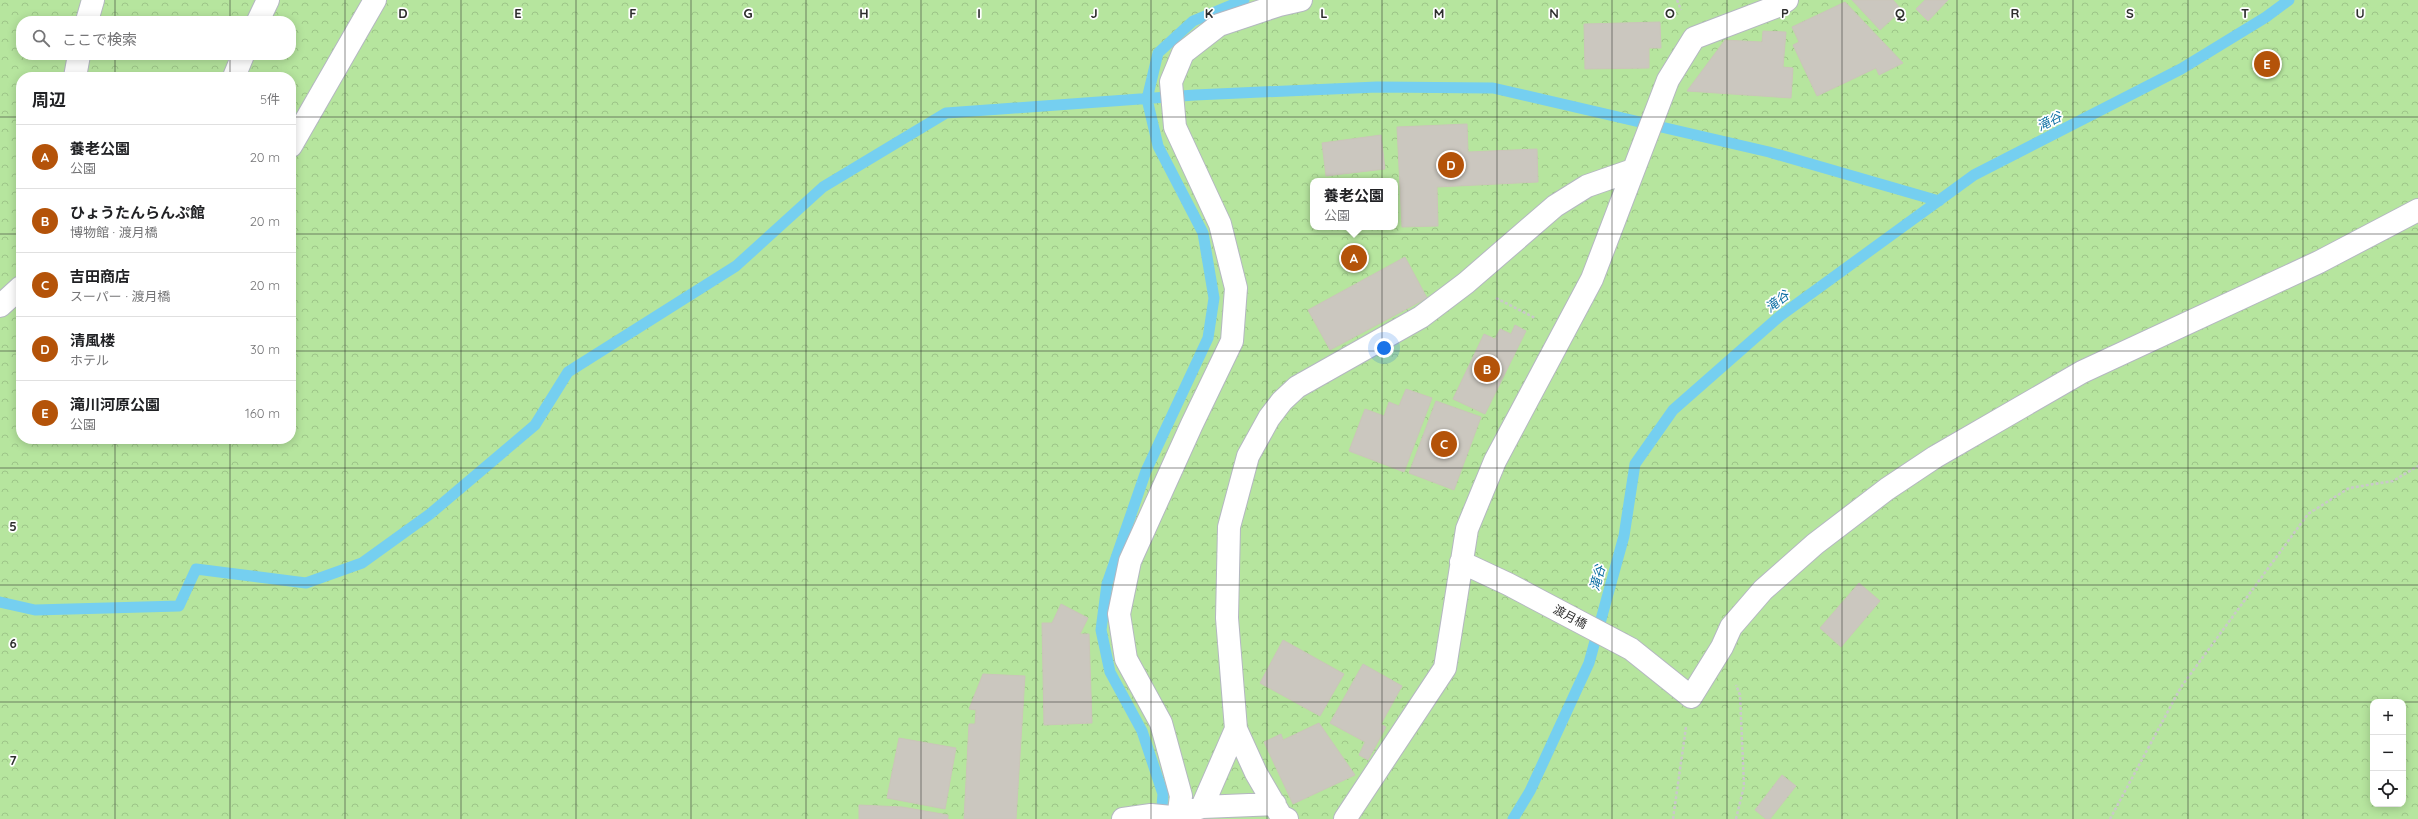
<!DOCTYPE html>
<html lang="ja">
<meta charset="utf-8">
<style>
body{margin:0;font-family:Quicksand,"Noto Sans JP",sans-serif;background:#f6f6f6;color:#202124}
.controls{position:absolute;right:12px;bottom:12px;display:grid;overflow:hidden;border-radius:8px;box-shadow:0 2px 10px #0003}
.controls button{width:36px;height:36px;display:grid;place-items:center;padding:0;border:0;border-bottom:1px solid #e0e0e0;background:#fff;color:#202124;font:20px sans-serif}
.you{position:absolute;left:1384px;top:348px;width:14px;height:14px;margin:-10px;border:3px solid #fff;border-radius:50%;background:#1a73e8;box-shadow:0 0 0 6px #1a73e833}
.badge{display:grid;place-items:center;width:26px;height:26px;border-radius:50%;background:#b45309;color:#fff;font-size:13px;font-weight:700}
.pin{position:absolute;translate:-50% -50%;border:2px solid #fff;box-shadow:0 1px 4px #0006}
.popup{position:absolute;left:1310px;top:178px;width:88px;height:52px;box-sizing:border-box;display:grid;place-content:center;border-radius:8px;background:#fff;filter:drop-shadow(0 1px 3px #0005);font-size:13px;white-space:nowrap;color:#757577}
.popup b{font-size:15px;color:#202124}
.popup::after{content:'';position:absolute;left:50%;top:100%;margin-left:-8px;border:8px solid transparent;border-top-color:#fff}
.list{margin:0;padding:0;list-style:none}
h2{display:flex;justify-content:space-between;align-items:center;height:52px;margin:0;padding:0 16px;font-size:17px}
h2 small{font-size:13px;font-weight:400;color:#757577}
.list li{display:grid;grid-template-columns:26px 1fr auto;gap:12px;align-items:center;box-sizing:border-box;height:64px;padding:0 16px;border-top:1px solid #e0e0e0}
.list b{display:block;font-size:15px;white-space:nowrap}
.list p{margin:0;font-size:13px;white-space:nowrap;color:#757577}
.list em{font-size:13px;font-style:normal;color:#757577}
.icon{flex:none;width:22px;height:22px;fill:none;stroke:currentColor;stroke-width:2;stroke-linecap:round;stroke-linejoin:round}
.map{position:relative;flex:none;width:2418px;height:819px;overflow:hidden}
.search{position:absolute;background:#fff;box-shadow:0 2px 10px #0003;left:16px;top:16px;width:280px;height:44px;display:flex;align-items:center;gap:10px;box-sizing:border-box;padding:0 14px;border-radius:16px;color:#757577;font-size:15px}
.panel{position:absolute;background:#fff;box-shadow:0 2px 10px #0003;left:16px;top:72px;width:280px;height:372px;border-radius:16px}
.map>svg:first-child{display:block}
.park{fill:url(#park-crowns);fill-rule:evenodd}
.lines{fill:none;stroke-linecap:round;stroke-linejoin:round}
.stream{stroke:#75cff0;stroke-width:11}
.building{fill:#cbc7bf;stroke:#cbc5ba}
.minor-casing{stroke:#b4b7c1;stroke-width:24}
.path{stroke:#c9c9c9;stroke-width:2.5;stroke-dasharray:3 2;stroke-linecap:butt}
.minor{stroke:#fff;stroke-width:22}
.grid{fill:none;stroke:#2e2e2e;stroke-width:1;stroke-opacity:0.55}
.labels{text-anchor:middle;stroke-width:3.5;stroke-linejoin:round;paint-order:stroke}
.street-label{font-size:12px;fill:#2e2e2e;stroke:#fff}
.water-label{font-size:13px;font-style:italic;fill:#0d6fa3;stroke:#fff}
.grid-label{font-size:13px;text-anchor:middle;font-weight:bold;fill:#2e2e2e;stroke:#fff;stroke-width:3.5;stroke-linejoin:round;paint-order:stroke}
</style>
<div class="map">
<svg width="2418" height="819" viewBox="0 0 2418 819">
<defs>
<pattern id="park-crowns" width="20" height="18" patternUnits="userSpaceOnUse"><rect width="20" height="18" fill="#b6e59e"/><path d="M2 6a3 3 0 1 1 6 0M12 15a3 3 0 1 1 6 0" fill="none" stroke="#9dc588"/></pattern>
</defs>
<rect width="100%" height="100%" fill="#efe9e1"/>
<path class="park" d="M0,0H2418V819H0ZM21,21H291V55H21ZM21,77H291V439H21ZM1313,181H1395V227H1313ZM2373,702H2403V804H2373Z"/>
<g class="lines">
<path class="stream" d="M0,602L35,610L179,606L196,569L306,583L362,563L430,514L535,425L568,372L736,266L823,187L946,113L1195,95L1377,87L1493,88L1769,152L1939,201
M1161,818L1163,794L1142,731L1110,672L1101,630L1107,584L1146,471L1208,338L1214,298L1203,233L1158,146L1147,99L1158,53L1193,21L1244,0
M1513,819L1530,791L1589,663L1624,536L1635,464L1673,410L1780,316L1974,175L2181,69L2266,17L2289,0"/>
</g>
<path class="building" d="M1852,0H1893L1902,10L1880,30Z
M1925,0H1948L1928,21L1916,9Z
M1845,2L1903,63L1879,75L1876,68L1817,96L1793,45L1799,42L1792,27Z
M1660,22L1661,48H1649V68L1585,69L1584,24Z
M1763,31L1786,32L1783,67L1793,68L1791,98L1687,91L1725,40L1762,42Z
M1467,124L1468,152L1537,149L1538,182L1437,187L1438,226L1402,227L1397,127Z
M1381,135L1385,169L1326,176L1322,143Z
M1405,257L1427,298L1330,350L1308,310Z
M1515,325L1526,331L1485,414L1453,399L1484,334L1495,339L1500,329L1511,334Z
M1406,389L1432,398L1404,472L1349,451L1365,409L1384,416L1389,402L1399,406Z
M1436,401L1481,417L1454,490L1409,473Z
M1859,583L1880,601L1841,647L1820,628Z
M1061,604L1088,618L1080,634H1089L1092,723L1044,725L1042,623H1052Z
M1283,640L1344,674L1320,716L1260,683Z
M1363,664L1402,686L1381,724L1386,727L1368,760L1359,755L1365,742L1330,723Z
M983,674L1025,676L1016,819H964L969,724H975L976,710L969,709Z
M1319,723L1355,775L1293,804L1264,742L1281,734L1283,740Z
M899,738L956,748L945,809L887,798Z
M1782,775L1796,786L1770,819H1766L1755,810Z
M859,805L902,807L948,815V819H859Z"/>
<g class="lines">
<g class="minor-casing">
<path id="minor" d="M87,21L93,0
M258,21L268,0
M75,77L79,55
M234,77L243,55
M291,146L375,0
M0,306L21,287
M1461,562L1508,584L1631,649L1691,697L1722,647L1731,627L1763,590L1815,544L1887,489L1935,457L2082,372L2319,262L2418,210
M1236,729L1256,773L1281,816L1287,819
M1202,807L1275,804
M1123,819L1151,815L1172,817L1202,807L1236,729L1227,618L1229,527L1248,456L1269,418L1282,401L1297,387L1421,317L1466,283L1555,206L1587,186L1633,170
M1178,819L1181,796L1161,723L1126,659L1119,614L1130,561L1192,424L1232,341L1236,288L1220,224L1175,127L1171,82L1183,53L1219,25L1279,5L1301,0
M1345,819L1445,668L1467,529L1495,461L1592,279L1668,80L1694,38L1778,6L1787,0"/>
</g>
<path class="path" d="M1677,0L1681,10
M1496,298L1535,318
M1673,819L1686,727
M1736,819L1744,786L1740,695L1736,685
M2110,819L2181,687L2308,514L2349,488L2393,481L2418,466"/>
<use href="#minor" class="minor"/>
</g>
<path class="grid" d="M115,0V21M230,0V21M345,0V819M461,0V819M576,0V819M691,0V819M806,0V819M921,0V819M1036,0V819M1151,0V819M1267,0V819M1382,0V819M1497,0V819M1612,0V819M1727,0V819M1842,0V819M1957,0V819M2073,0V819M2188,0V819M2303,0V819M115,55V77M230,55V77M0,117H21M291,117H2418M0,234H21M291,234H2418M0,351H21M291,351H2418M115,439V819M230,439V819M0,468H2418M0,585H2418M0,702H2373M2373,702H2403M2403,702H2418"/>
<g class="labels">
<g class="street-label">
<text transform="translate(1570 617) rotate(28)" y="4">渡月橋</text>
</g>
<g class="water-label">
<text transform="translate(2049 121) rotate(-27)" y="5">滝谷</text>
<text transform="translate(1777 301) rotate(-38)" y="5">滝谷</text>
<text transform="translate(1597 578) rotate(-75)" y="5">滝谷</text>
</g>
</g>
<g class="grid-label">
<text x="403" y="18">D</text>
<text x="518" y="18">E</text>
<text x="633" y="18">F</text>
<text x="748" y="18">G</text>
<text x="864" y="18">H</text>
<text x="979" y="18">I</text>
<text x="1094" y="18">J</text>
<text x="1209" y="18">K</text>
<text x="1324" y="18">L</text>
<text x="1439" y="18">M</text>
<text x="1554" y="18">N</text>
<text x="1670" y="18">O</text>
<text x="1785" y="18">P</text>
<text x="1900" y="18">Q</text>
<text x="2015" y="18">R</text>
<text x="2130" y="18">S</text>
<text x="2245" y="18">T</text>
<text x="2360" y="18">U</text>
<text x="13" y="531">5</text>
<text x="13" y="648">6</text>
<text x="13" y="765">7</text>
</g>
</svg>
<div class="controls">
<button>+</button>
<button>−</button>
<button><svg class="icon" aria-label="locate" viewBox="0 0 24 24"><circle cx="12" cy="12" r="6"/><path d="M12 2v4M12 18v4M2 12h4M18 12h4"/></svg></button>
</div>
<div class="you"></div>
<div class="pin badge" style="left:1354px;top:258px">A</div>
<div class="popup"><b>養老公園</b>公園</div>
<div class="pin badge" style="left:1487px;top:369px">B</div>
<div class="pin badge" style="left:1444px;top:444px">C</div>
<div class="pin badge" style="left:1451px;top:165px">D</div>
<div class="pin badge" style="left:2267px;top:64px">E</div>
<div class="search"><svg class="icon" aria-label="search" viewBox="0 0 24 24"><circle cx="10" cy="10" r="6"/><path d="M15 15l6 6"/></svg>ここで検索</div>
<section class="panel">
<h2>周辺<small>5件</small></h2>
<ul class="list">
<li><span class="badge">A</span><div><b>養老公園</b><p>公園</p></div><em>20 m</em></li>
<li><span class="badge">B</span><div><b>ひょうたんらんぷ館</b><p>博物館 · 渡月橋</p></div><em>20 m</em></li>
<li><span class="badge">C</span><div><b>吉田商店</b><p>スーパー · 渡月橋</p></div><em>20 m</em></li>
<li><span class="badge">D</span><div><b>清風楼</b><p>ホテル</p></div><em>30 m</em></li>
<li><span class="badge">E</span><div><b>滝川河原公園</b><p>公園</p></div><em>160 m</em></li>
</ul>
</section>
</div>
